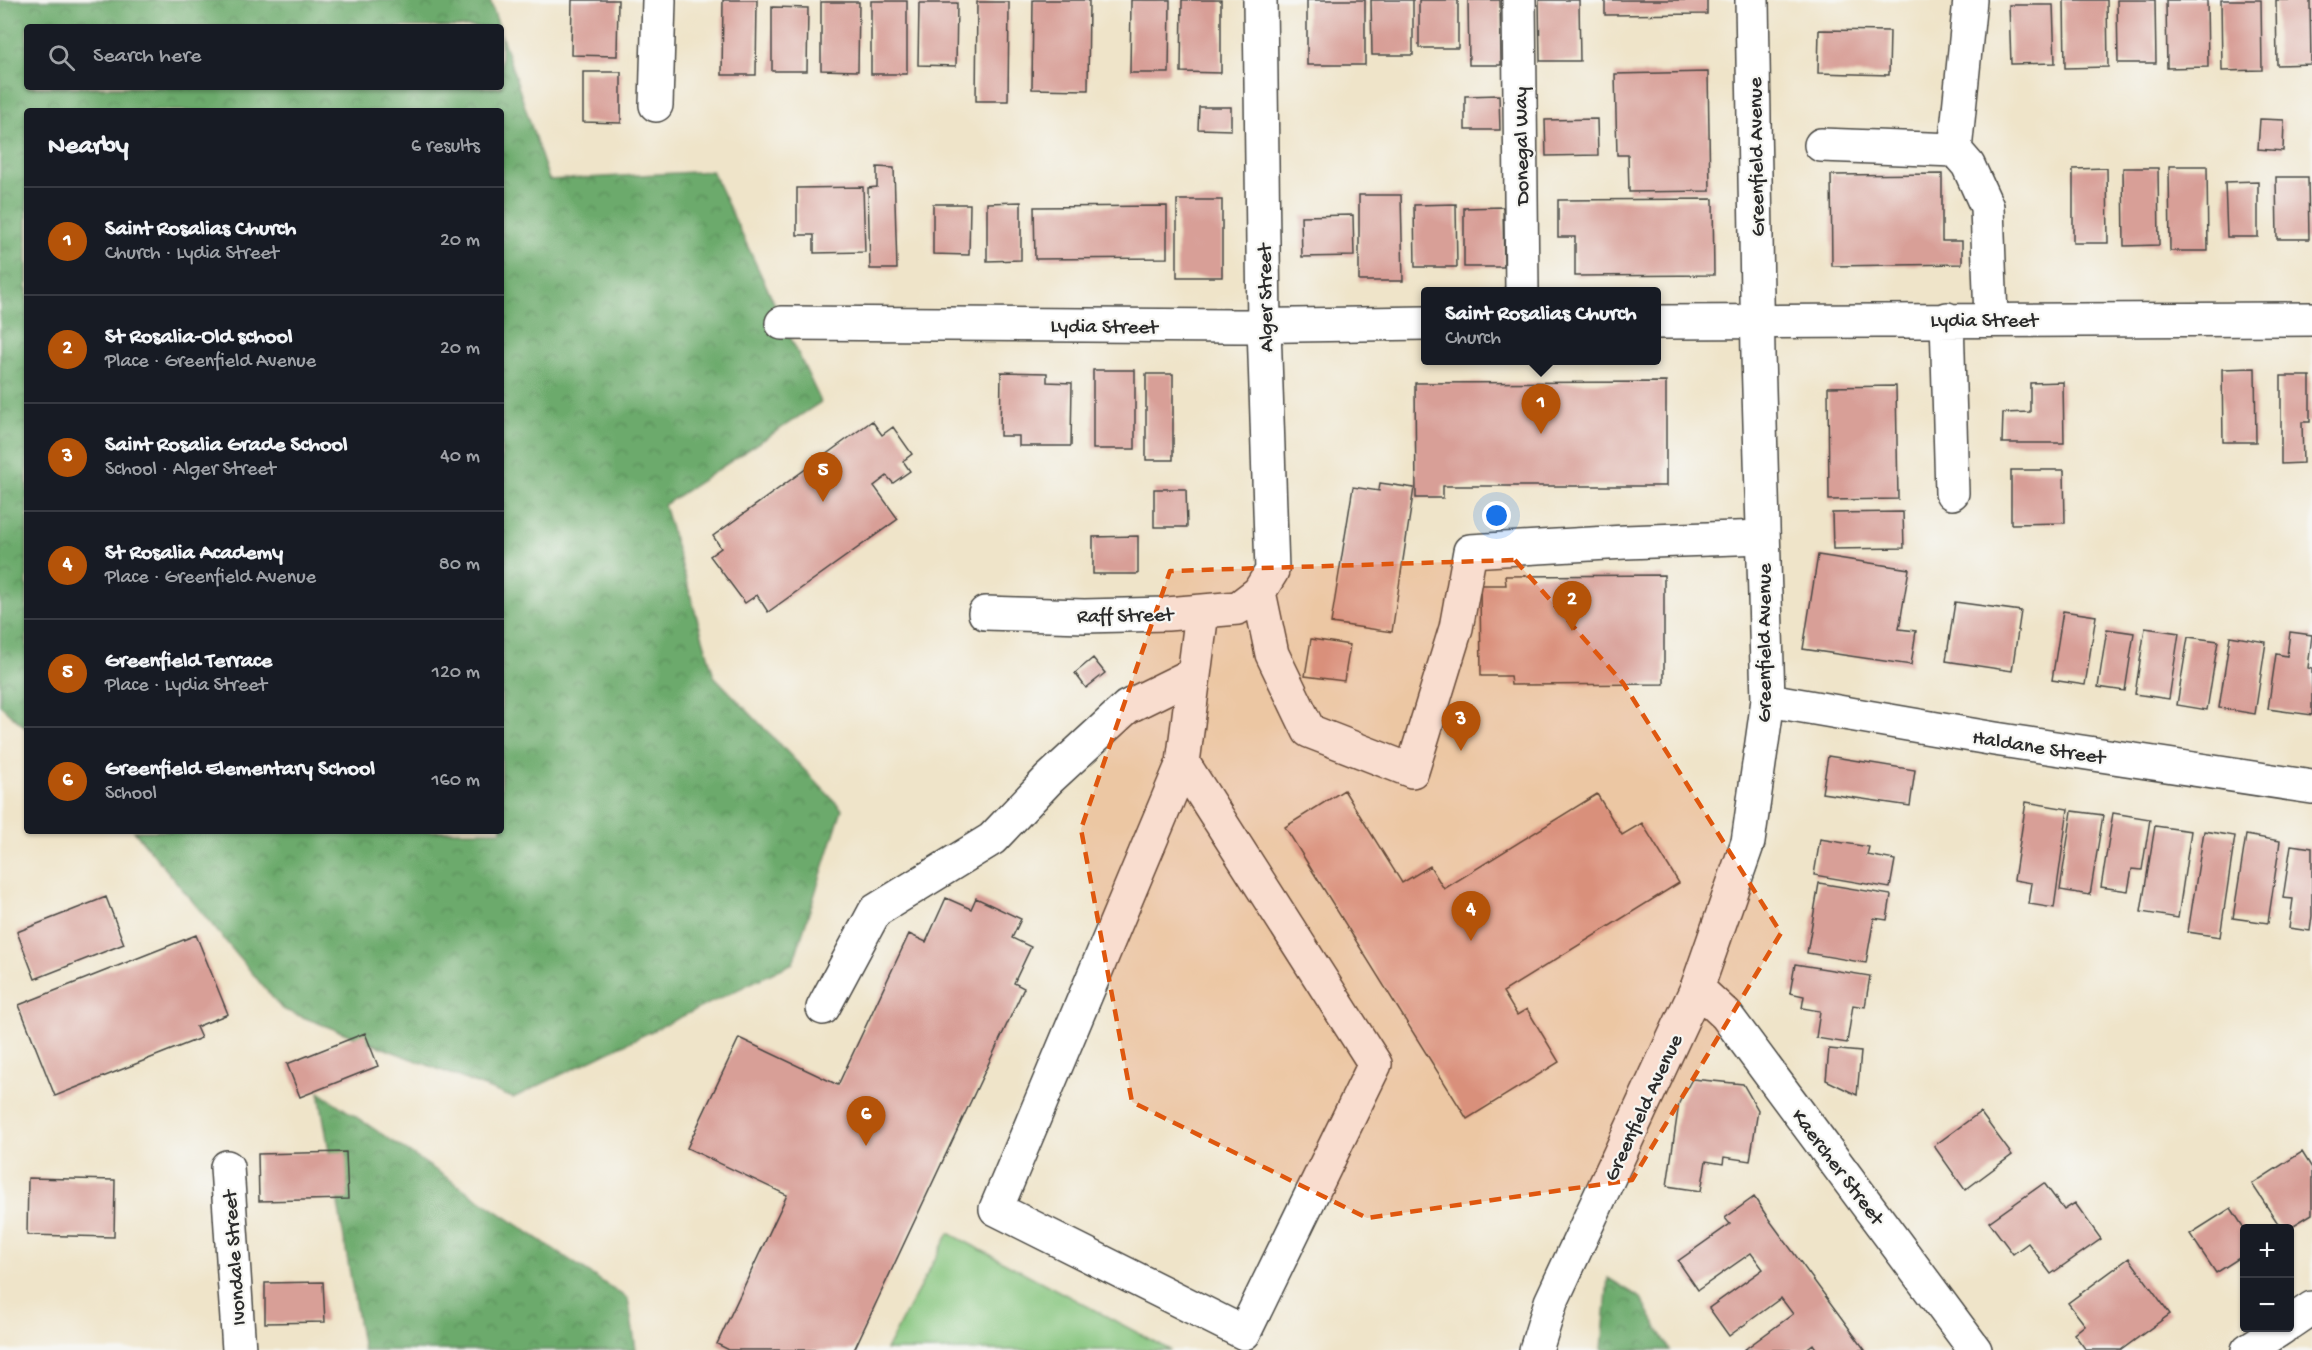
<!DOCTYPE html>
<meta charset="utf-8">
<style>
body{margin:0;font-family:"Gochi Hand",sans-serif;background:#242831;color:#f1f3f6}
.controls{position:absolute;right:18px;bottom:18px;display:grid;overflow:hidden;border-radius:6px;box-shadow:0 2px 4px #0004}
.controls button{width:54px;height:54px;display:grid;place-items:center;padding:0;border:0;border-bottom:2px solid #363941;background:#171b24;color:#f1f3f6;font:30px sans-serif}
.you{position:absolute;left:1497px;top:516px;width:21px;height:21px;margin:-15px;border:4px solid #fff;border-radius:50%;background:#1a73e8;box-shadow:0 0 0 9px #1a73e833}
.badge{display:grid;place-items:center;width:39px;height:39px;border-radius:50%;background:#b45309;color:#fff;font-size:20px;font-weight:700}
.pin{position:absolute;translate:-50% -50px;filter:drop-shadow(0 2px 3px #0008)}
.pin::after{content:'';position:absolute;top:32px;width:21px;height:18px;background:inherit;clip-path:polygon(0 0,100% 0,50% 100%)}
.popup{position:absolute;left:1421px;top:287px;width:240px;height:78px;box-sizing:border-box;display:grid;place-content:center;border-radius:6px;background:#171b24;filter:drop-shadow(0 2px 4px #0005);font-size:20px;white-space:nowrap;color:#9ea1a6}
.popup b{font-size:22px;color:#f1f3f6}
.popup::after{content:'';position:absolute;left:50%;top:100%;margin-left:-12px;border:12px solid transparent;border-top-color:#171b24}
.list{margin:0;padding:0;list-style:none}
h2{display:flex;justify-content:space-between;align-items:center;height:78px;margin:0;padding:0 24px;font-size:26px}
h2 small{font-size:20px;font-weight:400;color:#9ea1a6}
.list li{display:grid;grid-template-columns:39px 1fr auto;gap:18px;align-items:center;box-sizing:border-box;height:108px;padding:0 24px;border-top:2px solid #363941}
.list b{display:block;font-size:22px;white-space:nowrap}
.list p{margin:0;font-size:20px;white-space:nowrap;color:#9ea1a6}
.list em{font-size:20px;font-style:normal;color:#9ea1a6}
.icon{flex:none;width:33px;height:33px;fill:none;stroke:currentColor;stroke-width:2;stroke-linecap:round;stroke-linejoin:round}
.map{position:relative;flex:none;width:2312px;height:1350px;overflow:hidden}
.search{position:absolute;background:#171b24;box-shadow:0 2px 4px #0004;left:24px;top:24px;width:480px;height:66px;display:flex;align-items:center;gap:15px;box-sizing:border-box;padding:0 21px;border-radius:6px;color:#9ea1a6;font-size:22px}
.panel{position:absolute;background:#171b24;box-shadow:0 2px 4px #0004;left:24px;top:108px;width:480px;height:726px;border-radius:6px}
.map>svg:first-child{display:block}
.forest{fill:url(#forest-crowns);stroke:#4c6a4c;stroke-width:1.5}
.garden{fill:#85c57d;stroke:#587854;stroke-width:1.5}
.building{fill:#d89f97}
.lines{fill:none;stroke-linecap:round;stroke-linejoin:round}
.minor-casing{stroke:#484743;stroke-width:36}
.major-casing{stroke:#484743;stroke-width:36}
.minor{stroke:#fff;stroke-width:33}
.major{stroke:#fff;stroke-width:33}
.marked{fill:#df570e;fill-opacity:0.2;stroke:#df570e;stroke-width:4.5;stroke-dasharray:12 8;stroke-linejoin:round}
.labels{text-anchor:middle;stroke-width:4.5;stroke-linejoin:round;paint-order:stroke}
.street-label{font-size:21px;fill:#2b2b2b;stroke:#f6f6f2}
</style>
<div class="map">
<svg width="2312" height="1350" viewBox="0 0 2312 1350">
<defs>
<pattern id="forest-crowns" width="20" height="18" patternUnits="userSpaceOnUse" patternTransform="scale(1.5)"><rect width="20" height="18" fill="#6caa6c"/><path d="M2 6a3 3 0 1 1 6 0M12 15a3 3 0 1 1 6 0" fill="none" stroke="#598b59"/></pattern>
</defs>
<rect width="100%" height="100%" fill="#f6f6f2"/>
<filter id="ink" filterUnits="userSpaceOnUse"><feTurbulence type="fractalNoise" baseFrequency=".0167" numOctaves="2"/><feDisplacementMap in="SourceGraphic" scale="12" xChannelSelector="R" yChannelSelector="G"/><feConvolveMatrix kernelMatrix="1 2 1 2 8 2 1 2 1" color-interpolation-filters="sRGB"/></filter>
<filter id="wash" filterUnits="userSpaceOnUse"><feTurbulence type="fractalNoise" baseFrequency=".008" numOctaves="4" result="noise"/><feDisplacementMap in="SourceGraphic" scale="24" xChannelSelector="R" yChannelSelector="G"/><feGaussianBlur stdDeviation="1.35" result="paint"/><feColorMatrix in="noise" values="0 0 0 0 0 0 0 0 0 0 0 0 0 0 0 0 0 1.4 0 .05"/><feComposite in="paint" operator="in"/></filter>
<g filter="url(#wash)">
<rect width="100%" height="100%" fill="#efe4c9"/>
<path class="forest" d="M0,0H490L499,27H27V87H501V34L549,180L712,171L821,402L664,505L714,676L842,809L793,963L513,1098L282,1009L134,831H501V111H27V729L0,705Z
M319,1092L628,1299L636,1350H363Z
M1608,1278L1641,1298L1670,1350H1602Z"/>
<path class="garden" d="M949,1233L1170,1350H886Z"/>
<g id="blocks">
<path class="building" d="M572,0H618L617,56L571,55Z
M723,0H757L756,75H722Z
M1033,0H1089L1088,90L1032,89Z
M1131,0H1170L1169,73H1130Z
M1182,0H1221V73L1181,72Z
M1307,0H1365V65H1307Z
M1371,0H1413V55H1372Z
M1419,0H1458V48H1419Z
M1468,0H1500L1501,65H1469Z
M1539,0H1579L1580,61H1540Z
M1605,0H1707V14L1605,15Z
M2064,0H2107L2108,67L2065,68Z
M2117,0H2155L2156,63H2118Z
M2166,0H2207L2208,67L2167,68Z
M2221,0H2261L2262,70L2222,71Z
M2276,0H2310L2311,64L2277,65Z
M871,1H907V74H871Z
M821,2H859L858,71L821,70Z
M977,2H1009L1008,101H976Z
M919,3H957L956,66L918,65Z
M2009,5H2053L2055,63L2011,64Z
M772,7L808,8L807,71H772Z
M1819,30L1890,31L1889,75L1818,73Z
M583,72H621V123L583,122Z
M1708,72L1710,191L1629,192L1628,155H1617L1615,74Z
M1499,95L1500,130H1465V96Z
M1199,107H1231V130L1198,129Z
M1597,119L1598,155L1546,156L1545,120Z
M2260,119L2284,120L2283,151L2258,149Z
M2169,166H2207L2208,251H2170Z
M877,167L894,168L897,269H870L868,188L877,187Z
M2107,168L2108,243H2073V169Z
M2123,168H2158L2159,245L2124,246Z
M1942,174V241H1962V264L1832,266L1831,175Z
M2276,177H2308L2309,239H2277Z
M2258,181V237H2227L2225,182Z
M863,187L865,252L814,253V235H797V188Z
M1359,195H1401L1403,281H1359Z
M1713,199L1714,275L1575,276V237H1558V200Z
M1177,200H1222V277H1177Z
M1021,202V260L987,261V203Z
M933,204H970L969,255L933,254Z
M1456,204L1457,267H1415L1414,205Z
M1167,206V258L1035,259L1034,207Z
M1503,207L1504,267H1464V208Z
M1353,215L1354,256L1302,257L1301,216Z
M2255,368L2256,442H2223L2222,369Z
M1093,370H1135V449H1093Z
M1001,372L1047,373V382L1072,383L1071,446H1019V436H1000Z
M1146,374H1173V460H1146Z
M2281,376H2310V422H2302L2303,463L2281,464Z
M1666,382V486H1443V498H1416L1415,383Z
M2063,382L2064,443H2002L2003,413L2030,412V383Z
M1896,386L1898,499L1829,500L1828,387Z
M872,421L882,435L893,427L912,454L903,461L910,471L893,483L887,476L874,486L898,519L768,612L757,595L745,603L710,556L721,548L713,536Z
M2011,470H2064L2065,523L2011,524Z
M1380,483L1414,488L1392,632L1331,623L1353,487L1379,491Z
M1154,489H1186L1187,527H1154Z
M1903,512L1904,548L1833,549L1832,513Z
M1138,536V574H1093V537Z
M1818,555L1909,569L1899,629L1916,631L1911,665L1803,649Z
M1664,575V684L1511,685L1510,676H1481L1480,585H1506L1505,576Z
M1955,602L2021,611L2012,671L1946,661Z
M2063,611L2096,616L2085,685L2052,680Z
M2145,628L2179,633L2169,699L2135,694Z
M2107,629L2134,633L2125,691L2098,687Z
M2290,632L2312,635L2308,668L2312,669V715L2268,709L2276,654L2287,656Z
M2230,636L2266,642L2255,714L2219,708Z
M2188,637L2218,641L2207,710L2177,705Z
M1311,639L1350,645L1344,681L1305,676Z
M1093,658L1105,673L1086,688L1075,673Z
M1828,756L1915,770L1910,806L1822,793Z
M1344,790L1402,883L1430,866L1444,889L1597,794L1622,835L1642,823L1679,883L1503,992L1517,1015L1527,1009L1559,1062L1467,1119L1285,827Z
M2026,802L2068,809L2054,908L2029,904L2032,883L2014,880Z
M2072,811L2103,815L2090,895L2060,890Z
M2113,813L2150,819L2142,870L2132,869L2128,891L2101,887Z
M2155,826L2191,831L2178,918L2141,912Z
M2204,831L2235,836L2220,937L2188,932Z
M2246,835L2280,841L2268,923L2233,918Z
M1820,839L1869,847L1867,855L1895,860L1890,888L1814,875Z
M2291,845L2312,848V916L2310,931L2289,928L2293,899L2283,898Z
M1819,883L1891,895L1887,920L1874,918L1866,963L1807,953Z
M106,897L124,944L35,979L17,932Z
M946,898L971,909L976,898L1021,919L1012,938L1031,947L1014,983L1024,988L854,1350H729L717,1344L787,1195L687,1148L739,1038L838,1085L909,934L926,942Z
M196,935L228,1014L196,1027L201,1038L55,1096L19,1005Z
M1795,964L1870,976L1865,1007L1853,1005L1847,1043L1816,1038L1820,1011L1802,1008L1804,996L1790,993Z
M365,1033L378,1066L300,1097L287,1064Z
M1829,1049L1861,1052L1857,1095L1826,1080Z
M1692,1079L1743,1084L1758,1110L1750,1161L1724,1157L1723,1164L1706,1161L1701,1191L1667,1186L1679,1103Z
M1980,1112L2012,1155L1965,1190L1934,1146Z
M346,1152L348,1199L259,1201L258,1154Z
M2302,1152L2312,1168V1214L2289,1228H2281L2252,1184Z
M28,1178L115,1180L114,1237L27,1235Z
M2044,1183L2064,1210L2075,1203L2101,1239L2051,1274L2028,1243L2013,1254L1989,1222Z
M1754,1197L1768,1218L1865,1350H1817L1813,1344L1805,1350H1744L1793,1314L1781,1298L1729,1336L1709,1308L1763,1269L1751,1253L1698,1290L1678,1261L1730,1224L1725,1218Z
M2231,1208L2244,1228V1255L2216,1273L2190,1234Z
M2129,1258L2170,1314L2121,1350H2086L2074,1334L2085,1325L2068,1303Z
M323,1282L325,1322L265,1323V1283Z"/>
</g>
</g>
<g filter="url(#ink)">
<use href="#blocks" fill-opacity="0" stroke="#484743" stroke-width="1.5"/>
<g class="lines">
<g class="minor-casing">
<path id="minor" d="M1519,0L1522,292
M656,105L659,0
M1821,145L1955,150L1968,165L1987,207L1991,319
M1955,150L1970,0
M1947,319L1952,493
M1656,322L2312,319
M782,323L1238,326L1426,323
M1259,592L1272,654L1309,731L1412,771L1456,628L1470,551L1625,542L1763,537
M985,613L1084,616L1167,614L1238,608L1259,592L1272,571L1264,326L1260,0
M1768,700L1995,739L2312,787
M1183,763L1375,1064L1244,1333L996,1209L1183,763L1202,612
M1697,988L1726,1015L1975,1350
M823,1008L875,911L992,839L1049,779L1127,707L1194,674
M227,1167L239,1350
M2290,1323L2312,1308
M2248,1350L2282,1328"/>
</g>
<g class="major-casing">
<path id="major" d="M1536,1350L1551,1302L1697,988L1748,842L1768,700L1758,355L1752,0"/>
</g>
<use href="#minor" class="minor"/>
<use href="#major" class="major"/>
</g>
</g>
<path class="marked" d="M1515,560L1623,683L1781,933L1632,1180L1367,1218L1132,1102L1081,829L1170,571Z"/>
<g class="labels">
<g class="street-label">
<text transform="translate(1520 146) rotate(-91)" y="7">Donegal Way</text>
<text transform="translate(1755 157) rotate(-91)" y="7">Greenfield Avenue</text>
<text transform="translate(1264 298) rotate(-91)" y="7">Alger Street</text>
<text x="1984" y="326">Lydia Street</text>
<text transform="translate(1104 325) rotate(1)" y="7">Lydia Street</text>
<text transform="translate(1125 614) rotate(-1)" y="7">Raff Street</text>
<text transform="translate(1763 643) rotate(-90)" y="7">Greenfield Avenue</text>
<text transform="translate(2039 746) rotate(9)" y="7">Haldane Street</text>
<text transform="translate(1642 1107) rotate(-65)" y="7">Greenfield Avenue</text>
<text transform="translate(1839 1166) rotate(53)" y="7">Kaercher Street</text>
<text transform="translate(233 1258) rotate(-94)" y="7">Ivondale Street</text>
</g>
</g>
</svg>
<div class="controls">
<button>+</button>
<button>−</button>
</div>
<div class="you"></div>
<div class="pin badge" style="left:1541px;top:434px">1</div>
<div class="popup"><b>Saint Rosalias Church</b>Church</div>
<div class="pin badge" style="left:1572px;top:631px">2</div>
<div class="pin badge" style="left:1461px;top:751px">3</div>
<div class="pin badge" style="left:1471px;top:941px">4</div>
<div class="pin badge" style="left:823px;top:502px">5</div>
<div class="pin badge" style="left:866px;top:1146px">6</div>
<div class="search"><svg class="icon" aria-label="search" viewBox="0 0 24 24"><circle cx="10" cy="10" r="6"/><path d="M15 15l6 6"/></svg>Search here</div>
<section class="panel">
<h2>Nearby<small>6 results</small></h2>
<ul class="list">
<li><span class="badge">1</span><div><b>Saint Rosalias Church</b><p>Church · Lydia Street</p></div><em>20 m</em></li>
<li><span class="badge">2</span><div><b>St Rosalia-Old school</b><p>Place · Greenfield Avenue</p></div><em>20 m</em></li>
<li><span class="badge">3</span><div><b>Saint Rosalia Grade School</b><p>School · Alger Street</p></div><em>40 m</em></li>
<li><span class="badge">4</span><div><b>St Rosalia Academy</b><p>Place · Greenfield Avenue</p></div><em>80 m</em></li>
<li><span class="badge">5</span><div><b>Greenfield Terrace</b><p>Place · Lydia Street</p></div><em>120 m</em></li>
<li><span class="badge">6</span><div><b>Greenfield Elementary School</b><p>School</p></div><em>160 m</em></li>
</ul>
</section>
</div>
